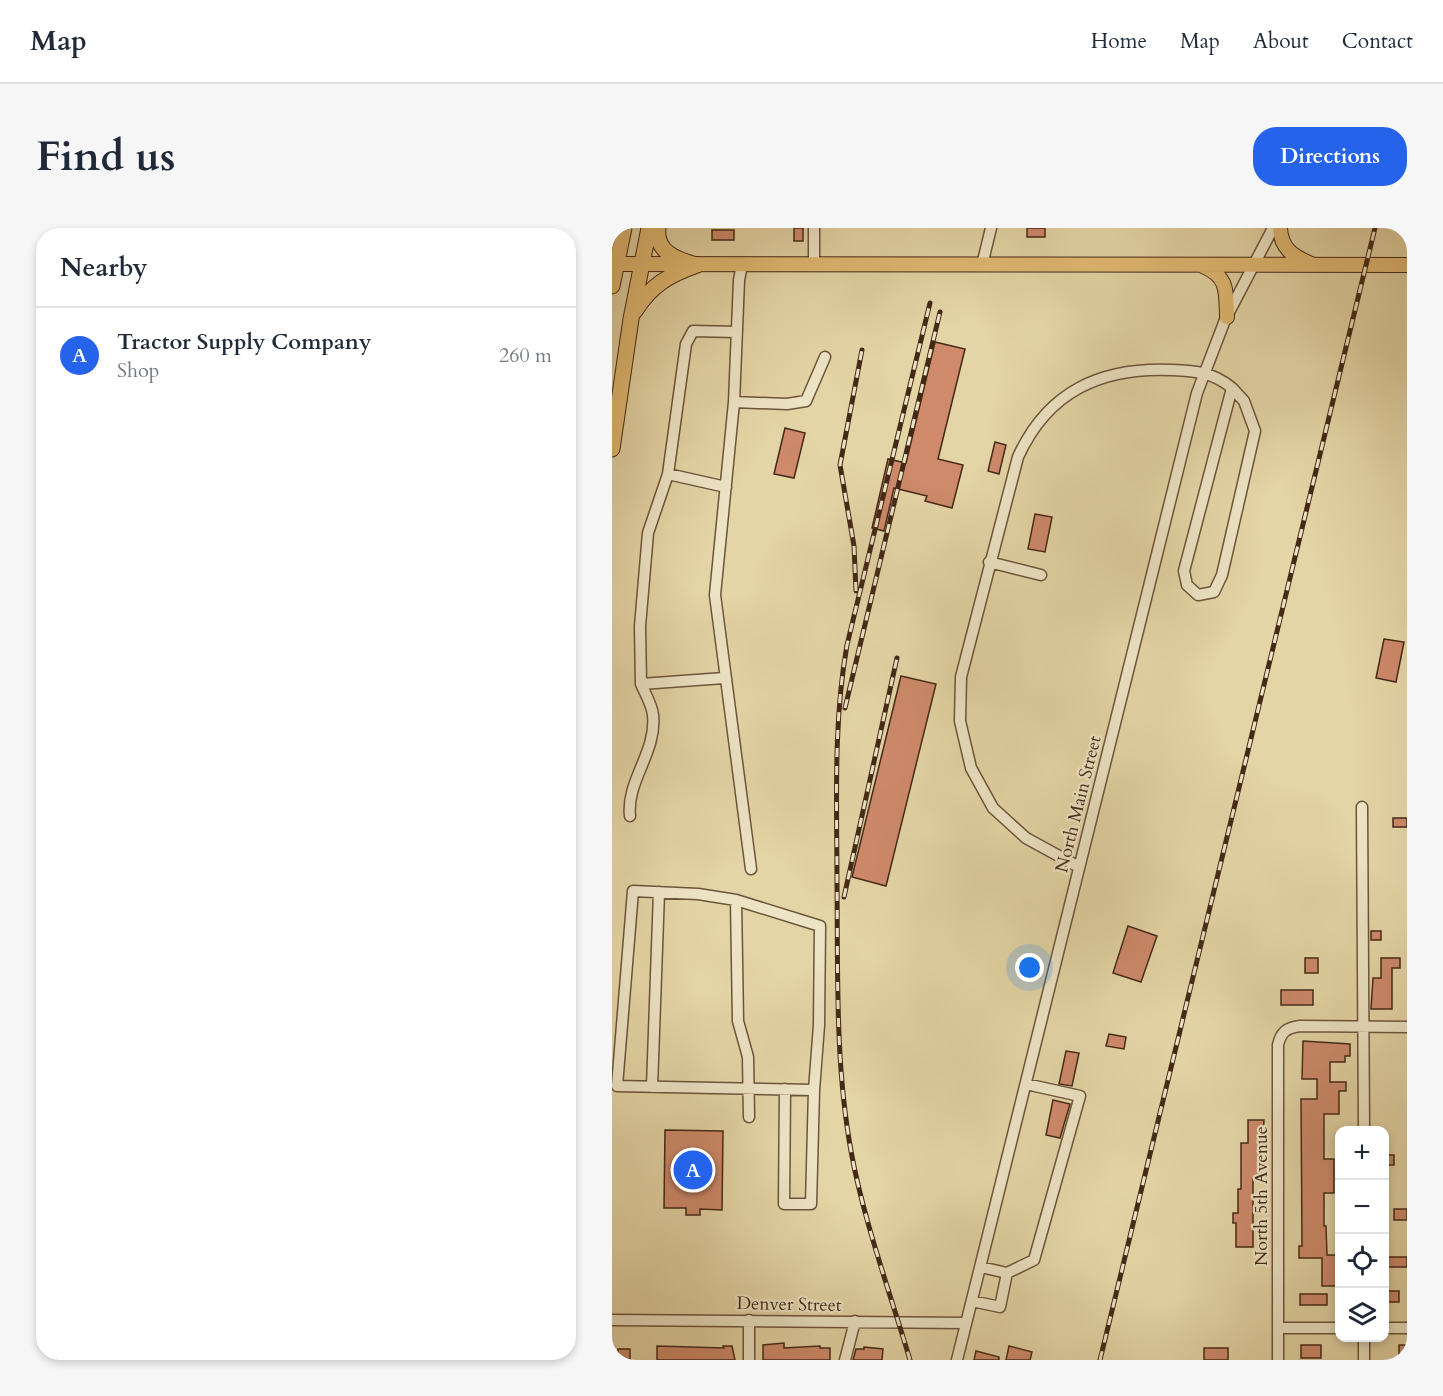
<!DOCTYPE html>
<meta charset="utf-8">
<style>
body{margin:0;font-family:Cardo,serif;background:#f6f6f7;color:#1f2937}
.controls{position:absolute;right:18px;bottom:18px;display:grid;overflow:hidden;border-radius:12px;box-shadow:0 3px 9px #0003}
.controls button{width:54px;height:54px;display:grid;place-items:center;padding:0;border:0;border-bottom:2px solid #e0e1e3;background:#fff;color:#1f2937;font:30px sans-serif}
.you{position:absolute;left:418px;top:740px;width:21px;height:21px;margin:-15px;border:4px solid #fff;border-radius:50%;background:#1a73e8;box-shadow:0 0 0 9px #1a73e833}
.badge{display:grid;place-items:center;width:39px;height:39px;border-radius:50%;background:#2563eb;color:#fff;font-size:20px;font-weight:700}
.pin{position:absolute;translate:-50% -50%;border:3px solid #fff;box-shadow:0 2px 6px #0006}
.list{margin:0;padding:0;list-style:none}
h2{display:flex;justify-content:space-between;align-items:center;height:78px;margin:0;padding:0 24px;font-size:26px}
h2 small{font-size:20px;font-weight:400;color:#747a83}
.list li{display:grid;grid-template-columns:39px 1fr auto;gap:18px;align-items:center;box-sizing:border-box;height:96px;padding:0 24px;border-top:2px solid #e0e1e3}
.list b{display:block;font-size:22px;white-space:nowrap}
.list p{margin:0;font-size:20px;white-space:nowrap;color:#747a83}
.list em{font-size:20px;font-style:normal;color:#747a83}
.icon{flex:none;width:33px;height:33px;fill:none;stroke:currentColor;stroke-width:2;stroke-linecap:round;stroke-linejoin:round}
.map{position:relative;flex:none;width:795px;height:1132px;overflow:hidden;border-radius:24px}
header{display:flex;align-items:center;gap:36px;box-sizing:border-box;height:84px;padding:0 30px;background:#fff;border-bottom:2px solid #e0e1e3}
header strong{font-size:28px}
nav{display:flex;gap:33px;margin-inline-start:auto;font-size:21px}
.intro{display:flex;align-items:center;justify-content:space-between;box-sizing:border-box;height:144px;padding:0 36px}
h1{margin:0;font-size:42px}
.button{padding:15px 27px;border-radius:24px;background:#2563eb;color:#fff;font-size:21px;font-weight:700}
main{display:flex;gap:36px;padding:0 36px}
aside{flex:1;background:#fff;border-radius:24px;box-shadow:0 3px 9px #0003}
.map>svg:first-child{display:block}
.building{fill:#ce8a6b;stroke:#442917;stroke-width:1.5}
.lines{fill:none;stroke-linecap:round;stroke-linejoin:round}
.minor-casing{stroke:#6c543b;stroke-width:13}
.major-casing{stroke:#442917;stroke-width:16}
.highway-casing{stroke:#442917;stroke-width:17}
.minor{stroke:#ede4c5;stroke-width:10}
.major{stroke:#e2ba73;stroke-width:14}
.highway{stroke:#e2ba73;stroke-width:15}
.rail-casing{stroke:#442917;stroke-width:5}
.rail{stroke:#ede4c5;stroke-width:3;stroke-dasharray:9;stroke-linecap:butt}
.labels{text-anchor:middle;stroke-width:4.5;stroke-linejoin:round;paint-order:stroke}
.street-label{font-size:18px;fill:#442917;stroke:#ede4c5}
</style>
<header>
<strong>Map</strong>
<nav><a>Home</a><a>Map</a><a>About</a><a>Contact</a></nav>
</header>
<div class="intro"><h1>Find us</h1><a class="button">Directions</a></div>
<main>
<aside>
<h2>Nearby<small></small></h2>
<ul class="list">
<li><span class="badge">A</span><div><b>Tractor Supply Company</b><p>Shop</p></div><em>260 m</em></li>
</ul>
</aside>
<div class="map">
<svg width="795" height="1132" viewBox="0 0 795 1132">
<rect width="100%" height="100%" fill="#e4d5a6"/>
<filter id="stains"><feTurbulence type="fractalNoise" baseFrequency=".00333" numOctaves="4"/><feColorMatrix values="0 0 0 0 .2 0 0 0 0 .09 0 0 0 0 .02 0 0 0 .5 -.17"/></filter>
<radialGradient id="worn" r=".72"><stop offset=".6" stop-color="#630" stop-opacity="0"/><stop offset="1" stop-color="#630" stop-opacity=".3"/></radialGradient>
<path class="building" d="M182,0H191V13H182Z
M415,0H433V9H415Z
M100,2H122V12H100Z
M323,114L353,121L326,231L351,237L340,280L313,273L315,268L282,260L272,303L260,300L276,231L294,235Z
M173,200L193,205L182,250L162,246Z
M383,214L394,217L387,246L376,243Z
M423,286L440,289L433,324L416,321Z
M772,411L792,414L784,454L764,450Z
M289,448L324,456L274,658L240,649Z
M781,590H795V599H781Z
M516,698L545,708L529,754L501,745Z
M759,703H769V712H759Z
M693,730H706V745H693Z
M769,730H788V740H780V781H759L761,750H769Z
M669,762H701V777H669Z
M497,806L514,809L512,821L494,818Z
M691,813L738,816V828H733V834H718V854H734V863H727V886H712V931H722V965H712V998H714L715,1027H728V1058H710V1030H687V1018H690L689,871H705V851H690Z
M454,823L467,825L460,858L447,856Z
M441,872L458,876L448,910L434,907Z
M636,892H652L649,951H641V1019H624V995H621V985H626V961H629V915H636Z
M53,902L111,903L110,982L88,981V987H74V980H52Z
M772,927H782V937H772Z
M782,981H795V992H782Z
M775,1029H795V1039H775Z
M775,1063H787V1074H775Z
M688,1066H715V1077H688Z
M172,1115V1120L208,1118V1120H218V1132H151V1117Z
M689,1117H709V1130H689Z
M787,1117H795V1131H787Z
M45,1118L112,1120L111,1118H120L123,1132H45Z
M397,1118L420,1124L418,1132H394Z
M252,1119L271,1121L270,1132H241L244,1121H252Z
M592,1120H616V1132H592Z
M6,1121H18V1132H6Z
M364,1123L387,1129V1132H362Z"/>
<g class="lines">
<g class="minor-casing">
<path id="minor" d="M130,37L127,52L122,174L103,367L139,641
M202,37V0
M370,37L379,0
M122,174L175,176L194,173L213,129
M56,246L74,116L81,103L125,104
M377,334L429,347
M112,450L29,456L28,398L36,305L56,246L114,259
M750,579L752,902
M18,588C14,553 45,524 41,487C40,477 33,465 29,456
M467,639L414,610L381,580L359,540L348,493L349,449L406,229C436,163 489,139 560,142C583,143 601,144 620,160L572,343L575,357L586,367L602,364L610,347L643,203L632,173L620,160
M124,672L208,698L207,797L202,862L5,858L21,663L86,666L124,672L126,793L136,829L137,889
M40,859L47,664
M173,861L172,976H199L202,862
M395,1045L422,1032L468,868L414,856
M360,1073L388,1079L395,1045L369,1039
M0,1092L354,1095
M666,1100H728
M772,1100H795
M137,1132V1092
M233,1132L243,1093
M345,1132L585,165L613,92L661,0
M666,1132V817C669,804 674,800 688,798L795,799
M752,1132V1110"/>
</g>
<g class="major-casing">
<path id="major" d="M668,0C669,21 681,28 699,36
M0,36L795,37
M591,38C617,49 614,64 615,89"/>
</g>
<g class="highway-casing">
<path id="highway" d="M46,0C43,24 65,32 85,37
M0,58L12,0
M23,83C39,57 57,47 85,37
M0,221L19,91L37,0"/>
</g>
<use href="#minor" class="minor"/>
<use href="#major" class="major"/>
<use href="#highway" class="highway"/>
<g class="rail-casing">
<path id="rail" d="M244,363L242,318L228,237L250,122
M233,480L328,84
M232,669L285,430
M298,1132C278,1065 251,990 239,923C223,835 226,745 225,656C225,577 221,495 235,417L318,75
M488,1132L763,0"/>
</g>
<use href="#rail" class="rail"/>
</g>
<g class="labels">
<g class="street-label">
<text transform="translate(466 576) rotate(-76)" y="6">North Main Street</text>
<text transform="translate(649 968) rotate(-90)" y="6">North 5th Avenue</text>
<text transform="translate(177 1076) rotate(1)" y="6">Denver Street</text>
</g>
</g>
<rect width="100%" height="100%" filter="url(#stains)"/>
<rect width="100%" height="100%" fill="url(#worn)"/>
</svg>
<div class="controls">
<button>+</button>
<button>−</button>
<button><svg class="icon" aria-label="locate" viewBox="0 0 24 24"><circle cx="12" cy="12" r="6"/><path d="M12 2v4M12 18v4M2 12h4M18 12h4"/></svg></button>
<button><svg class="icon" aria-label="layers" viewBox="0 0 24 24"><path d="M12 4l9 5-9 5-9-5zM3 14l9 5 9-5"/></svg></button>
</div>
<div class="you"></div>
<div class="pin badge" style="left:81px;top:942px">A</div>
</div>
</main>
